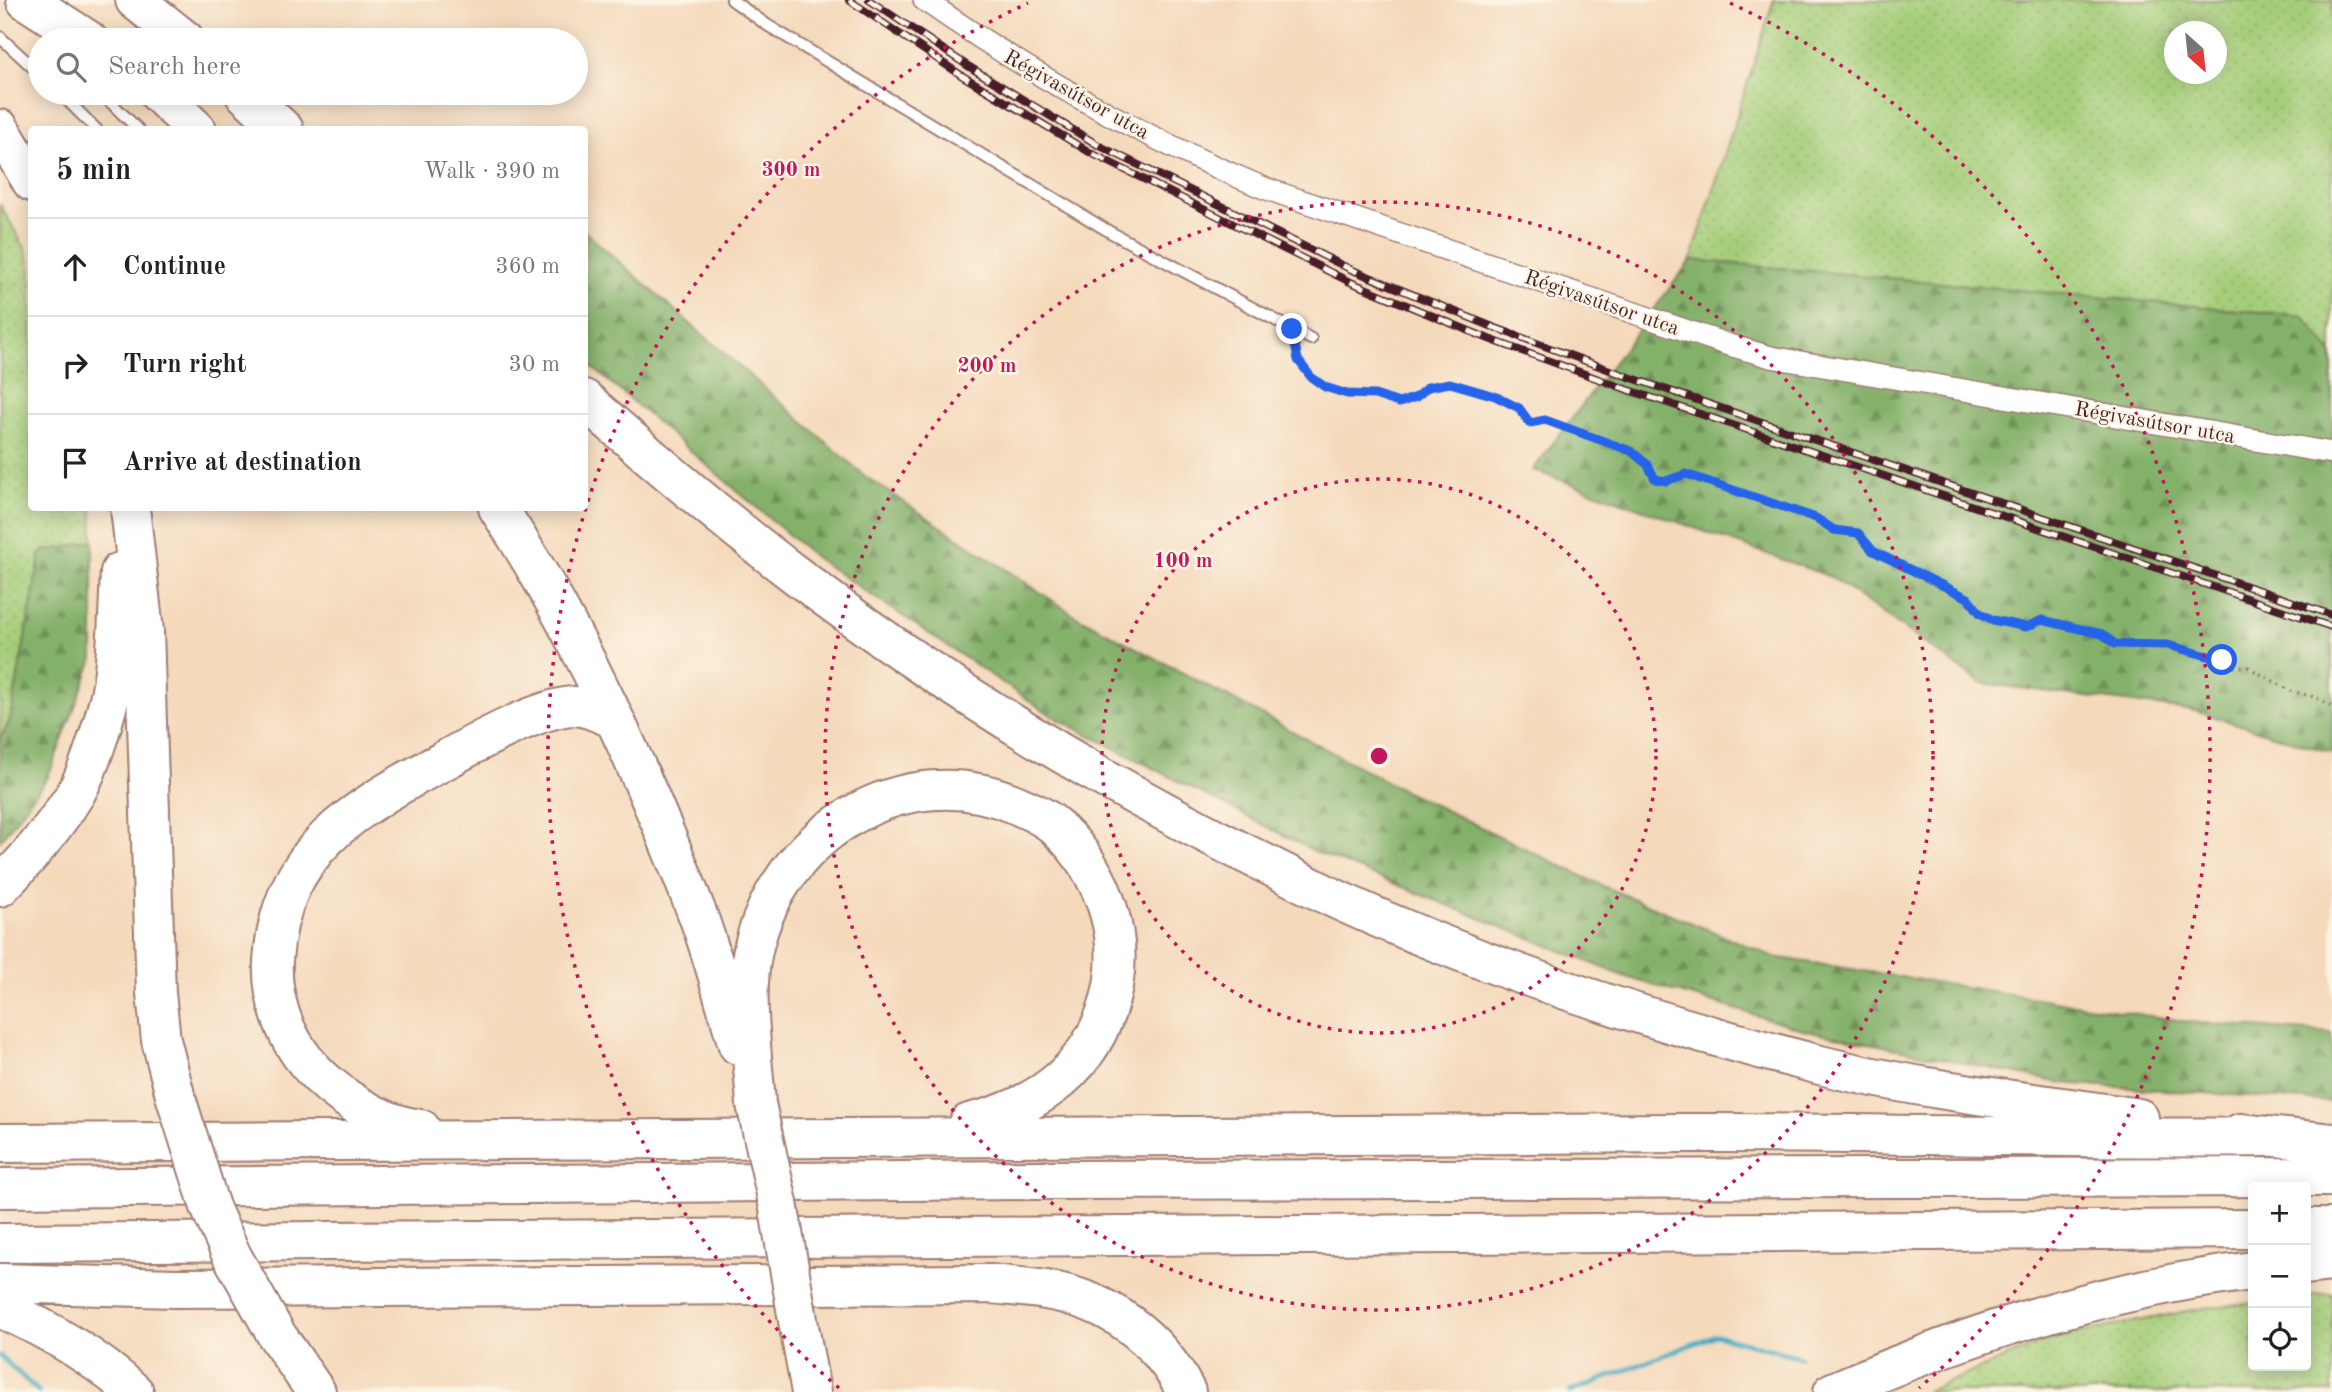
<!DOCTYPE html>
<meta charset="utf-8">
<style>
body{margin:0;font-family:"Old Standard TT",serif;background:#f2f2f2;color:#222}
.controls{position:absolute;right:21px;bottom:21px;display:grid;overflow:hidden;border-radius:7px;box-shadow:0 4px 18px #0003}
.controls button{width:63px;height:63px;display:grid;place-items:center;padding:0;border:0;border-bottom:2px solid #e0e0e0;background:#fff;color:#222;font:35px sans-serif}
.compass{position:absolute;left:2164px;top:21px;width:63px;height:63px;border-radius:50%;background:#fff;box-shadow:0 4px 18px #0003;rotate:153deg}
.stop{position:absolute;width:21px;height:21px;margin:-16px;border:5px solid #2563eb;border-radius:50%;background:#fff}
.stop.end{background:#2563eb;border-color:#fff;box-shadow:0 2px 7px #0008}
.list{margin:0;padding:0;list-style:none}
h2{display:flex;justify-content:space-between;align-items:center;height:91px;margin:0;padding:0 28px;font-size:30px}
h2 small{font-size:23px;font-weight:400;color:#767676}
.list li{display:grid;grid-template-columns:46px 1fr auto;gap:21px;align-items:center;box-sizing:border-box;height:98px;padding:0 28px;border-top:2px solid #e0e0e0}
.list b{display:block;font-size:26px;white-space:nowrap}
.list em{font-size:23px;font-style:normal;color:#767676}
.icon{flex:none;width:38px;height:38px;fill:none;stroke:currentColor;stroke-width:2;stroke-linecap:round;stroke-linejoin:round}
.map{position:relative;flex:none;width:2332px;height:1392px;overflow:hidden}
.search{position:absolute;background:#fff;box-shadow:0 4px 18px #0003;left:28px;top:28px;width:560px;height:77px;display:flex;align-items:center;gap:18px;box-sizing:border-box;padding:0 24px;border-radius:38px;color:#767676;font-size:26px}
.panel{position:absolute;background:#fff;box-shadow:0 4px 18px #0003;left:28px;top:126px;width:560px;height:385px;border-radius:7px}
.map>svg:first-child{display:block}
.grass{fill:url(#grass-dots);stroke:#787652;stroke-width:2;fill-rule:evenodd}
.forest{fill:url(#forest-firs);stroke:#67684a;stroke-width:2}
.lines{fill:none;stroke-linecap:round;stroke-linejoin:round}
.stream{stroke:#3fa9bf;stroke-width:5}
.lane-casing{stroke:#9f7c73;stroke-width:14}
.street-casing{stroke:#9f7c73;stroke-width:24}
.highway-casing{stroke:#9f7c73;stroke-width:42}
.path{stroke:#9f7c73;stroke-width:3.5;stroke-dasharray:2 5;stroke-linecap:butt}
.lane{stroke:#fff;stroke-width:10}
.street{stroke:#fff;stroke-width:21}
.highway{stroke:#fff;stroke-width:38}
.rail-casing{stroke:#4a1f2b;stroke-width:8}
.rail{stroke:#fcf5e5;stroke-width:5;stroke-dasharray:16;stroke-linecap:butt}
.highway-bridge-casing{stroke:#9f7c73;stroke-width:42;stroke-linecap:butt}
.highway-bridge{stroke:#fff;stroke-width:38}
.route{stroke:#2563eb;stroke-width:9}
.ring{fill:none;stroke:#c2185b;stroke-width:3.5;stroke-dasharray:3.5 7}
.labels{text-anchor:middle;stroke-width:5;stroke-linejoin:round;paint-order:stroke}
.street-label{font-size:21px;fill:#4a1f2b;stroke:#fcf5e5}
.centre{fill:#c2185b;stroke:#fcf5e5;stroke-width:3.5}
.ring-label{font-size:21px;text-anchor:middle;font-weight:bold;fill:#c2185b;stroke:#fcf5e5;stroke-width:5;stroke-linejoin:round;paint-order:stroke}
</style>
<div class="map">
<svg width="2332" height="1392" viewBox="0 0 2332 1392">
<defs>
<pattern id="grass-dots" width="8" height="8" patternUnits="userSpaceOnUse" patternTransform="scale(1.75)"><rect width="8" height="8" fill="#a5ce7a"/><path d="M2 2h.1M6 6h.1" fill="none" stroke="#90b06a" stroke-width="1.8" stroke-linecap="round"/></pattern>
<pattern id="forest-firs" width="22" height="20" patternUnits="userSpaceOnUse" patternTransform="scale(1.75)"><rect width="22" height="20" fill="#84b16a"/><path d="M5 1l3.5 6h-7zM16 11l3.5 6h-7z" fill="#6e8f57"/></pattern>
</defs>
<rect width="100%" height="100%" fill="#fcf5e5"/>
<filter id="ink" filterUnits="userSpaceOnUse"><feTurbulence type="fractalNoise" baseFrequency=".0143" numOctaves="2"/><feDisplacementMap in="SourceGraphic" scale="14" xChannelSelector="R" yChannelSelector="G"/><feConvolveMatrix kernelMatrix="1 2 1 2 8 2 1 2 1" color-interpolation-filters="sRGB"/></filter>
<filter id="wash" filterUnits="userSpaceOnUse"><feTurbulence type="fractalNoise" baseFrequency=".00686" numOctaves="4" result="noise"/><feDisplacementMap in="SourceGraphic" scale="28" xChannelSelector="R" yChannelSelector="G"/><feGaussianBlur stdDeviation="1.57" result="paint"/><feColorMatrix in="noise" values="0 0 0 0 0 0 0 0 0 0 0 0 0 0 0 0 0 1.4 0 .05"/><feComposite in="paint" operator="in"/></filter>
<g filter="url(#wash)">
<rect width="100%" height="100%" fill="#f4d9bb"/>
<path class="grass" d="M1774,0H2332V354L2303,316L1691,260ZM2174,32H2216V74H2174Z
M0,205L26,250L31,269L32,508H92L93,541L41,552L10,720L0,740Z
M2332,1293V1392H1925L2050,1339L2197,1309L2253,1303V1366H2306V1296Z"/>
<path class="forest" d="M585,232L866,477L1076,616L1393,785L1605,887L1774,957L2189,1022L2332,1033V1102L2061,1083L1806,1030L1626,977L1316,852L1052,716L816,558L585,361Z
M1691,260L2303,316L2332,354V753L2195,711L1981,683L1831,577L1533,470Z
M93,541V659L48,777L0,841V740L10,720L41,552Z"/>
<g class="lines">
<path class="stream" d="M0,1356L39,1392
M1570,1392L1716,1335L1800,1357"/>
</g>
</g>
<g filter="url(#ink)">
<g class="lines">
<g class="lane-casing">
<path id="lane" d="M732,0L767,25L1110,232L1311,339
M0,37L40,74
M60,93L97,130
M101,93L139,130"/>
</g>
<g class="street-casing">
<path id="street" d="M924,0C1030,74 1144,138 1264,188L1729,345L1771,357L2332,453"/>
</g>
<g class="highway-casing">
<path id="highway" d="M26,0L88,40
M135,0L185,40
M158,93L197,130
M244,93L284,130
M0,129L32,182
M584,399C652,459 721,518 793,573C935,681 1087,774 1246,854C1277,869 1308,886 1340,901C1493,971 1656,1023 1820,1065C1924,1091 2033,1102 2139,1118
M130,508L144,631L156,993L161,1040L175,1095
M498,508C579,630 644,776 697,913C713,955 724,1001 738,1045
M0,887C28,859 53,829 74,796C89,772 107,713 112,685C118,648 118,609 120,572
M756,1104C753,1058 743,994 753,950C779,834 904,755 1017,805C1031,811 1048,818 1058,829C1081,850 1099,879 1108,909C1119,944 1118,978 1106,1012C1084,1075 1031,1109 969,1123
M421,1129C379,1124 335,1095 308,1064C284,1036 271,997 273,961C280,847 358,807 447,759C477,742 541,707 574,706C587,706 602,714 614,719
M2240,1133L2332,1143
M0,1143C562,1138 1124,1134 1686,1133C1879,1132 2073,1140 2266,1137
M0,1188L1034,1180L2332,1177
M2306,1228H2332
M0,1243L2253,1229
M2306,1265L2332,1262
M0,1283L175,1288L991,1284C1009,1286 1028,1287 1046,1290C1108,1300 1158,1336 1186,1392
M0,1308C50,1330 94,1356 134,1392
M800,1332L811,1392
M276,1334L316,1392
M1833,1392C1966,1334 2109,1288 2253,1271"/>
</g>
<path class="path" d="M1296,348C1302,375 1324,391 1351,395C1360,396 1369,393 1378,396C1385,397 1392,401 1399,403L1416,397L1428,387L1450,383L1495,396L1519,408L1530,423L1545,420L1631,451L1648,465L1655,479L1666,481L1686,474L1816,518L1834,530L1858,533L1873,551L1968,598L1980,613L1993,620L2027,627L2042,620L2072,626L2102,634L2115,644L2168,645L2223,660L2234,667H2248L2291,691L2314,697L2332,706"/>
<use href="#lane" class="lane"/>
<use href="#street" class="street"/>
<use href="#highway" class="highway"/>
<g class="rail-casing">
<path id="rail" d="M849,0L961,75L1091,153L1348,281L1489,339L1626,389L2332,627
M869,0L968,66L1098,145L1350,269L1493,327L1629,377L2332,615"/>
</g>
<use href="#rail" class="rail"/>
<g class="highway-bridge-casing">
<path id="highway-bridge" d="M175,1095L210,1207L232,1256L276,1334
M756,1104L778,1203L800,1332"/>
</g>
<use href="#highway-bridge" class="highway-bridge"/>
</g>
</g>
<g class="lines" filter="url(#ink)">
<path class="route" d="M1292,329L1298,360L1311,377L1325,387L1347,394L1375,395L1399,403L1416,397L1428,387L1450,383L1495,396L1519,408L1530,423L1545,420L1631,451L1648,465L1655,479L1666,481L1686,474L1816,518L1834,530L1858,533L1873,551L1968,598L1980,613L1993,620L2026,627L2042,620L2102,634L2115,644L2168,645L2222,660"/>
</g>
<g class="ring">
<circle cx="1379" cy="756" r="277"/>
<circle cx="1379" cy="756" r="554"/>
<path d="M839 1388A831 831 0 0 1 1028 3M1730 3A831 831 0 0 1 1919 1388"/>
</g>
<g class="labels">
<g class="street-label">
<text transform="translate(1077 94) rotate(29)" y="7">Régivasútsor utca</text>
<text transform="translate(1602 302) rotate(19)" y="7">Régivasútsor utca</text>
<text transform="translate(2155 422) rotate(10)" y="7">Régivasútsor utca</text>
</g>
</g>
<circle cx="1379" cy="756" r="10" class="centre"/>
<g class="ring-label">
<text x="791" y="176">300 m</text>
<text x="987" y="372">200 m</text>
<text x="1183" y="567">100 m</text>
</g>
</svg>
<div class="controls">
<button>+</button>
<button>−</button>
<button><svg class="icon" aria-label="locate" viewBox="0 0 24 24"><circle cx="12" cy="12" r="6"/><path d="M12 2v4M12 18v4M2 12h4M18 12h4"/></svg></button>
</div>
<svg class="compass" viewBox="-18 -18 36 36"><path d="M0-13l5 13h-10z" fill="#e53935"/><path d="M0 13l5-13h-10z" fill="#767676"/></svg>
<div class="stop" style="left:2222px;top:660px"></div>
<div class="stop end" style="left:1292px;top:329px"></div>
<div class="search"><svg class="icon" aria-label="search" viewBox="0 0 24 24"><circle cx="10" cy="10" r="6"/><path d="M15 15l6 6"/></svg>Search here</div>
<section class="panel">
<h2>5 min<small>Walk · 390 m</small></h2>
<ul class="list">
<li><svg class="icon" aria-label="ahead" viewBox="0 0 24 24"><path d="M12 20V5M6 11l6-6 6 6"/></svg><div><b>Continue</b></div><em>360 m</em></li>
<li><svg class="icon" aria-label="right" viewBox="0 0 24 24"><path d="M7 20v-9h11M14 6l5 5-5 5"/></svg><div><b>Turn right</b></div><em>30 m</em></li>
<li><svg class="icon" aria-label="arrive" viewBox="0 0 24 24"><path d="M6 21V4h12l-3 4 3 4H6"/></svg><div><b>Arrive at destination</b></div></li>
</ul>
</section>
</div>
